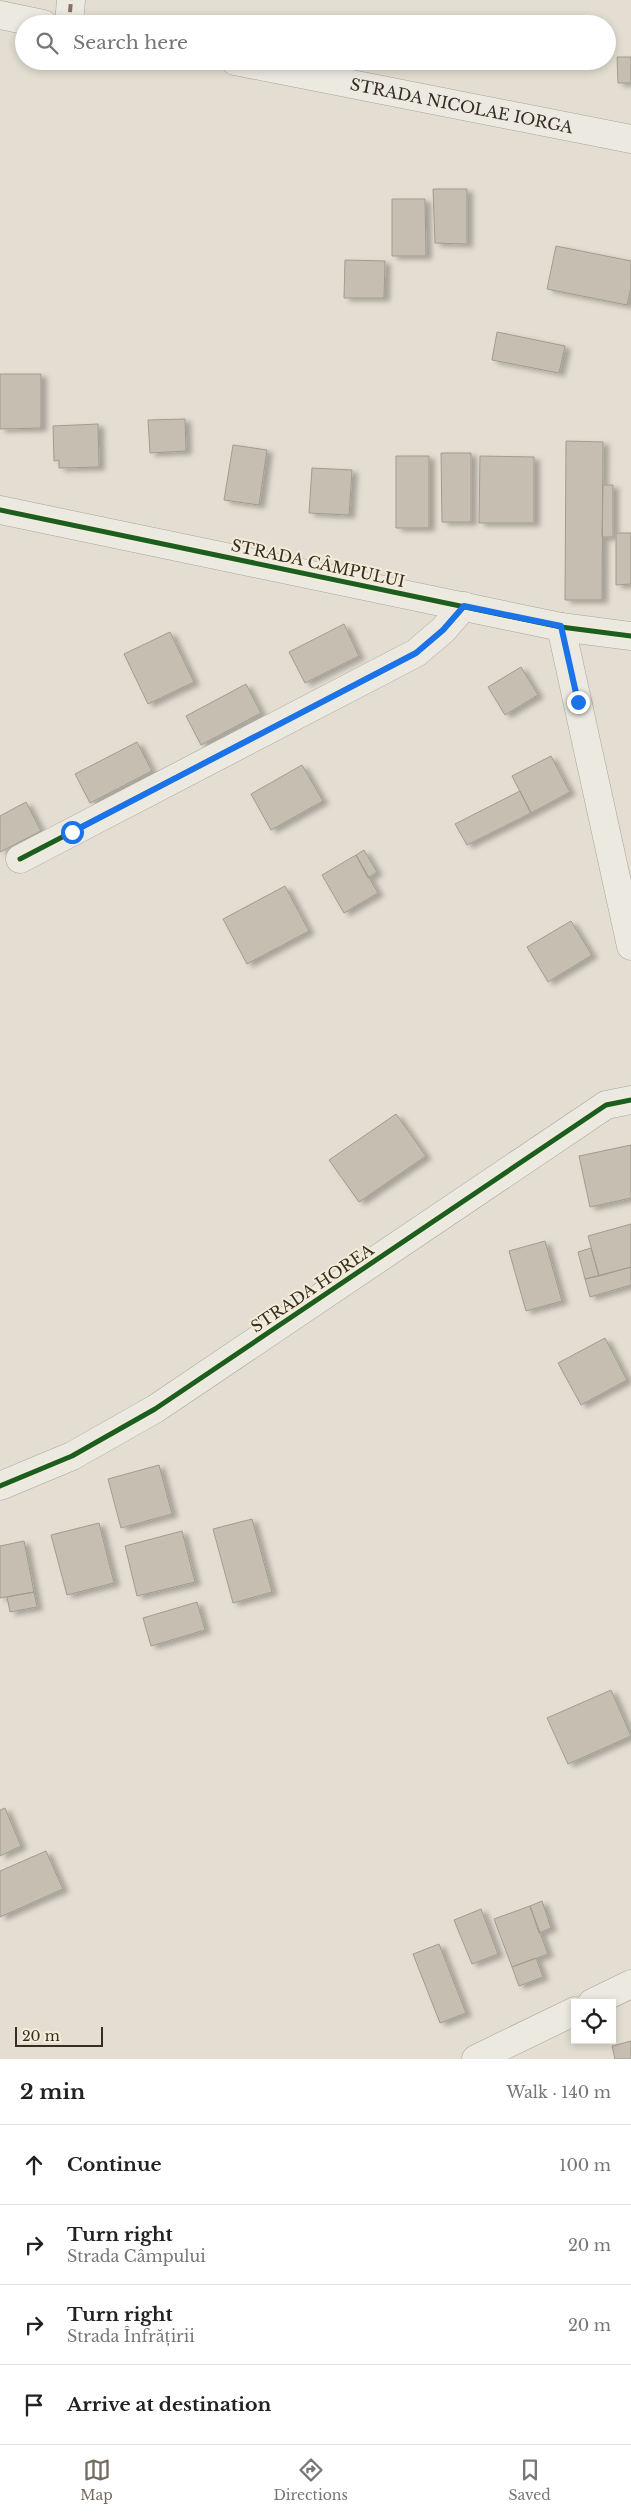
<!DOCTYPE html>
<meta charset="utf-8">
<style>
body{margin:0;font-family:"Libre Baskerville",serif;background:#f2f2f2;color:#222}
.controls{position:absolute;right:15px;bottom:15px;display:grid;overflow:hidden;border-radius:0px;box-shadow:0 2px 8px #0003}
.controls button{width:45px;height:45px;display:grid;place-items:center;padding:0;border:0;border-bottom:1px solid #e0e0e0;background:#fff;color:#222;font:25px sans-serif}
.scale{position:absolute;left:15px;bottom:12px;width:88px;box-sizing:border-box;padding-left:5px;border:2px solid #372d22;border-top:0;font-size:14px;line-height:18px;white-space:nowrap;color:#372d22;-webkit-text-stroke:4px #f3ecd8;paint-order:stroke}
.stop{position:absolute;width:15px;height:15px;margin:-11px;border:4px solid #1a73e8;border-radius:50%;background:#fff}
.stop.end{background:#1a73e8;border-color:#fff;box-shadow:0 1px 5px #0008}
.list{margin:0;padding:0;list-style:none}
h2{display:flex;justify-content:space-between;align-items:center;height:65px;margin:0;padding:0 20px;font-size:21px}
h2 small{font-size:16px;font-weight:400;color:#767676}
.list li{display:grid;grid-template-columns:32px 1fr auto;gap:15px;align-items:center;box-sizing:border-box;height:80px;padding:0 20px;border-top:1px solid #e0e0e0}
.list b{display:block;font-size:19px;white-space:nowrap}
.list p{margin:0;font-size:16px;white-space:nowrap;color:#767676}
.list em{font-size:16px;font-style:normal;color:#767676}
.icon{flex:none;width:28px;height:28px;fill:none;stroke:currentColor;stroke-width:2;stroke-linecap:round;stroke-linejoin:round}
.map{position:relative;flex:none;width:631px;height:2059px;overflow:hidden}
.search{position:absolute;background:#fff;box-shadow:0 2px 8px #0003;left:15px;right:15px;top:15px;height:55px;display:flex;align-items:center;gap:12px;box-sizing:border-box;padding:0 18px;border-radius:28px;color:#767676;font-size:19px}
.sheet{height:385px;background:#fff}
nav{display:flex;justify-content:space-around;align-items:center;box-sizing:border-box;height:70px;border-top:1px solid #e0e0e0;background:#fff;font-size:14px;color:#767676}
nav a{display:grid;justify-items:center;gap:2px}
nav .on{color:#736b5f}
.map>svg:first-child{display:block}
.building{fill:#c7beb2;stroke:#a39b90;filter:url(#shadow)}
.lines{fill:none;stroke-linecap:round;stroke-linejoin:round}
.street-casing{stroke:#a9a499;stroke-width:29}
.street{stroke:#ece9e1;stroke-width:28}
.quiet{stroke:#8d6e63;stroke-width:4;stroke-dasharray:8 4;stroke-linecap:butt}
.cycleway-casing{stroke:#f3ecd8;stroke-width:8}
.cycleway{stroke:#1b5e20;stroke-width:5}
.route{stroke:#1a73e8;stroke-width:6}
.labels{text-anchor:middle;stroke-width:4;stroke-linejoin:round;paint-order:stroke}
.street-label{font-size:16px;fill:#372d22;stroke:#f3ecd8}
</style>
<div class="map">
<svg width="631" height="2059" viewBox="0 0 631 2059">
<defs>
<filter id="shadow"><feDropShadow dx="5.5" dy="3" stdDeviation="2.5" flood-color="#0004"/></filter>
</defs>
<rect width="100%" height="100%" fill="#e3ded1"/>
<path class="building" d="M617,57H631V83H618Z
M433,189H467V244L435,243Z
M392,199H425L426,256H392Z
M556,246L631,261V287L627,305L547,289Z
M345,260L385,261L384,298H344Z
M497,332L565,346L559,373L492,360Z
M0,374H41V428L0,429Z
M185,419L186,451L150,453L148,420Z
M98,424L99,467L59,468V460L54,461L53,426Z
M566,441L603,442L602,600H565Z
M233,445L267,450L259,505L224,500Z
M441,453H471V522H442Z
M396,456H429V528H396Z
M480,456L534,457V523H479Z
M312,468L352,470L349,515L309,513Z
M603,485H613V537H602Z
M616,533H631V584L616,585Z
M344,624L359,656L305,683L289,652Z
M170,632L194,682L148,704L124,654Z
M521,667L538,695L505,715L488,687Z
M246,684L261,713L201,745L186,716Z
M137,742L152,771L90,803L75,774Z
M551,756L570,792L531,813L512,776Z
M302,765L323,801L271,830L251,794Z
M520,791L531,813L467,845L455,824Z
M26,802L41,831L0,852V816Z
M364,850L377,872L368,878L356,855Z
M356,855L378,893L344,913L322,875Z
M285,886L309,931L247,964L223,919Z
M571,921L592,955L548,982L527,947Z
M396,1114L426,1156L359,1202L329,1160Z
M631,1145V1198L590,1207L579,1156Z
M631,1224V1267L599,1276L588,1236Z
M545,1241L562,1301L526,1311L509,1251Z
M591,1248L599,1276L585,1279L578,1252Z
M631,1267V1285L590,1297L585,1279Z
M605,1338L627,1380L581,1405L558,1363Z
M159,1465L172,1514L121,1528L108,1479Z
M252,1519L272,1592L233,1603L213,1529Z
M99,1523L114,1583L67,1595L51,1535Z
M182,1531L195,1582L137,1596L125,1546Z
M24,1541L34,1592L0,1598V1546Z
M34,1592L37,1607L10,1612L7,1597Z
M197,1602L205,1630L151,1646L143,1618Z
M611,1690L631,1736L568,1764L547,1718Z
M5,1808L21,1846L0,1856V1810Z
M46,1851L63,1889L0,1917V1871Z
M542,1901L551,1928L539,1933L530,1906Z
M530,1906L548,1954L512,1967L494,1919Z
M481,1909L498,1954L472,1964L454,1920Z
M439,1944L466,2013L440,2023L413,1954Z
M536,1958L543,1977L519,1986L512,1967Z
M631,2041V2059H615L612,2046Z"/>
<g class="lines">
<g class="street-casing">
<g id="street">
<path d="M0,15L43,24"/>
<path d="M69,24L71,0"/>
<path id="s1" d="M235,61L631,139"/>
<path d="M0,510L561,627L631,636"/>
<path d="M561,627L631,946"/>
<path d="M20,859L416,653L443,630L464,606"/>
<path d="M0,1486L72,1456L155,1409L606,1105L631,1100"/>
<path d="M592,2003L631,1984"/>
<path d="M476,2059L575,2011"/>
</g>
</g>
<use href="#street" class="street"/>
<path class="quiet" d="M69,24L71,0"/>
<g class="cycleway-casing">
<path id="cycleway" d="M0,510L561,627L631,636
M20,859L416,653L443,630L464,606
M0,1486L72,1456L155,1409L606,1105L631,1100"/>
</g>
<use href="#cycleway" class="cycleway"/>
</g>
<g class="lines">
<path class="route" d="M72,832L416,653L443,630L464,606L561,626L578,702"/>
</g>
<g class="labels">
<g class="street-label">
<text dy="6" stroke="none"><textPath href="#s1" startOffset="231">STRADA NICOLAE IORGA</textPath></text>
<text transform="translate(318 563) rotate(12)" y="6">STRADA CÂMPULUI</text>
<text transform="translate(312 1288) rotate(-34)" y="6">STRADA HOREA</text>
</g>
</g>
</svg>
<div class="controls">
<button><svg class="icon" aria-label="locate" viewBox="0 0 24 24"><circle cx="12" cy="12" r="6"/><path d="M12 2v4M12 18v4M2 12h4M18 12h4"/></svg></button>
</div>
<div class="scale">20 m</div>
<div class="stop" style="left:72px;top:832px"></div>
<div class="stop end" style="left:578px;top:702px"></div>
<div class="search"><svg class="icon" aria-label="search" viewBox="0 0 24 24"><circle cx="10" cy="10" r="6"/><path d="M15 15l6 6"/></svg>Search here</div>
</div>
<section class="sheet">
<h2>2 min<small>Walk · 140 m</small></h2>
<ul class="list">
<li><svg class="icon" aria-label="ahead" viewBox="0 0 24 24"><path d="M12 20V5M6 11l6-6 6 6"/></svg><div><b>Continue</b></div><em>100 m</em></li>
<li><svg class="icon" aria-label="right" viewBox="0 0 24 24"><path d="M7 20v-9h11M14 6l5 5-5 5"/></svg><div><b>Turn right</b><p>Strada Câmpului</p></div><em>20 m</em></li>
<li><svg class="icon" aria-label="right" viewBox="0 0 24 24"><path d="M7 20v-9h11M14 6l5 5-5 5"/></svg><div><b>Turn right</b><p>Strada Înfrățirii</p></div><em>20 m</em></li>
<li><svg class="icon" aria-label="arrive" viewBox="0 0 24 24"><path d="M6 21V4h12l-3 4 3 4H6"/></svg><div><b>Arrive at destination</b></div></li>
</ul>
</section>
<nav>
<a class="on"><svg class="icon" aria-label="map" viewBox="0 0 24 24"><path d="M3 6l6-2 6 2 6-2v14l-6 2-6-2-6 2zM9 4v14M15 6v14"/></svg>Map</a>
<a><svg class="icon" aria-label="directions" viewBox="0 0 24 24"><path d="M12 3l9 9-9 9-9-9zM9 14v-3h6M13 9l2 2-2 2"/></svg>Directions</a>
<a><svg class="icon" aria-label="saved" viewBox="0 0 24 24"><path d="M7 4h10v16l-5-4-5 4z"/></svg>Saved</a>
</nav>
